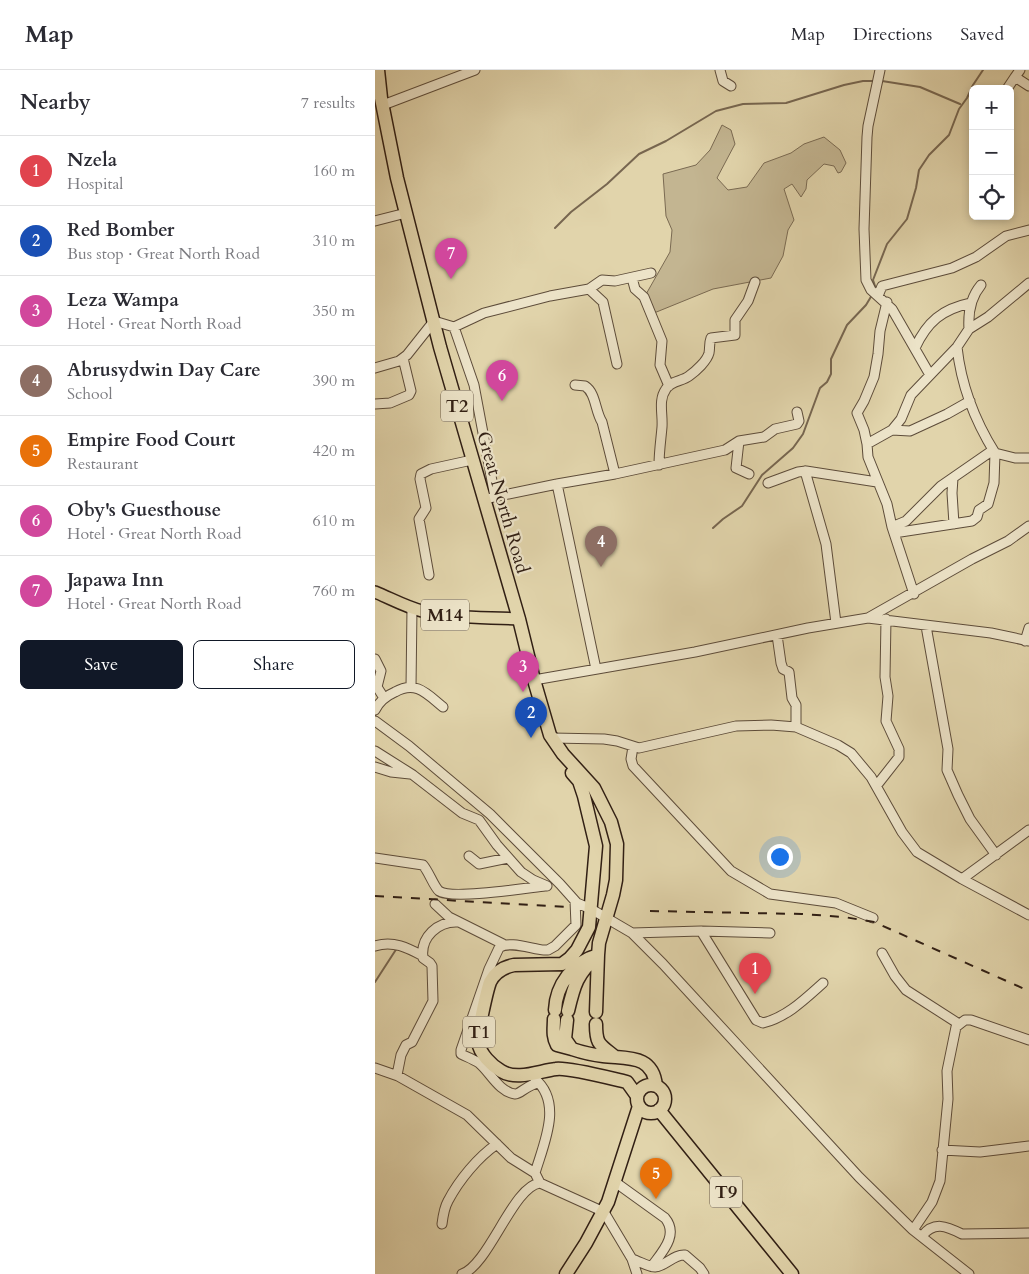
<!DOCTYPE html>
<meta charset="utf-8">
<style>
body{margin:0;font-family:Cardo,serif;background:#f2f2f3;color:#2b2b33}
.controls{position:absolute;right:15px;top:15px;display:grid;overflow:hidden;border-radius:8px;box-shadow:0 2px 8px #0003}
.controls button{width:45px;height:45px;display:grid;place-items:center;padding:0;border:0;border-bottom:1px solid #e1e1e2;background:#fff;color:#2b2b33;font:25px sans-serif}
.you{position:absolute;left:404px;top:786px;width:18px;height:18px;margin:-12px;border:4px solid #fff;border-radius:50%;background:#1a73e8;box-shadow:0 0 0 8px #1a73e833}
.badge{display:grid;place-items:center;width:32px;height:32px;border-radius:50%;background:#111827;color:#fff;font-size:16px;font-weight:700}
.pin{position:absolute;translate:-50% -41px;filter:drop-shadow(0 1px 2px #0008)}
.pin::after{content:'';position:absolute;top:26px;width:18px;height:15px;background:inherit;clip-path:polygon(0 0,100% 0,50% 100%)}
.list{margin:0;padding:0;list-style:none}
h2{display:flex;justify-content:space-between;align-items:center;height:65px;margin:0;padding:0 20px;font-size:21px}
h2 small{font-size:16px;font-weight:400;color:#7c7c81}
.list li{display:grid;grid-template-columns:32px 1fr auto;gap:15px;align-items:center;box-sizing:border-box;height:70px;padding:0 20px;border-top:1px solid #e1e1e2}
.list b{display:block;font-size:19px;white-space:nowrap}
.list p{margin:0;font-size:16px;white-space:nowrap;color:#7c7c81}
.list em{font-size:16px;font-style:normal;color:#7c7c81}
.actions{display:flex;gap:10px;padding:15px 20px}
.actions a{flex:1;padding:11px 0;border:1px solid #111827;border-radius:8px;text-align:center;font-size:18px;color:#111827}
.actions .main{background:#111827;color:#fff}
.icon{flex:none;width:28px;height:28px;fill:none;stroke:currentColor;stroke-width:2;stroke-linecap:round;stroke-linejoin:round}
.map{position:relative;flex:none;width:654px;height:1204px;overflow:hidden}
header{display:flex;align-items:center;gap:30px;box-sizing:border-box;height:70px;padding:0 25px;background:#fff;border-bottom:1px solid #e1e1e2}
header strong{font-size:24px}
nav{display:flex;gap:28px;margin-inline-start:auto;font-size:18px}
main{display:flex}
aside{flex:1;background:#fff}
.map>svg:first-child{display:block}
.green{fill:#c3b591;stroke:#7a6a52}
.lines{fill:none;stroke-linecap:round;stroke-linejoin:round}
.stream{stroke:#776650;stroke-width:2}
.minor-casing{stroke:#5d4c3a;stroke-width:11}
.major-casing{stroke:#311f14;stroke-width:14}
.highway-casing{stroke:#311f14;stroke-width:15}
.minor{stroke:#ece3c8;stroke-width:9}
.major{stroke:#e1d4ab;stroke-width:11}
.highway{stroke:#e1d4ab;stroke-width:12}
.rail{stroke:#311f14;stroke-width:2;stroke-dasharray:9 9;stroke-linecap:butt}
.labels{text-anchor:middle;stroke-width:4.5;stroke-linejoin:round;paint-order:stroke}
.shield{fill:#ece3c8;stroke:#695a4a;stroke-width:1}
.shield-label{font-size:18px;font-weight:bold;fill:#311f14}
.street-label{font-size:19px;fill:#311f14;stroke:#ece3c8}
</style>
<header>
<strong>Map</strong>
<nav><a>Map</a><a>Directions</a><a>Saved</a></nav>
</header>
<main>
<aside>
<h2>Nearby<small>7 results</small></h2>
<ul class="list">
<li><span class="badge" style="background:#e0444e">1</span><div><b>Nzela</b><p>Hospital</p></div><em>160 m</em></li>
<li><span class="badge" style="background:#1a4fb4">2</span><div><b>Red Bomber</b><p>Bus stop · Great North Road</p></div><em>310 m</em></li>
<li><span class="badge" style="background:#d1479c">3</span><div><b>Leza Wampa</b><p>Hotel · Great North Road</p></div><em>350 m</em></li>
<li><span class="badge" style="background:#8d6e63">4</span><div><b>Abrusydwin Day Care</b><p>School</p></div><em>390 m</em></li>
<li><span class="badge" style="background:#e8710a">5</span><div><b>Empire Food Court</b><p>Restaurant</p></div><em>420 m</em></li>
<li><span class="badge" style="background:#d1479c">6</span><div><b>Oby's Guesthouse</b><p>Hotel · Great North Road</p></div><em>610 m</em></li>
<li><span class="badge" style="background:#d1479c">7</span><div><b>Japawa Inn</b><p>Hotel · Great North Road</p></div><em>760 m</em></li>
</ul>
<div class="actions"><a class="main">Save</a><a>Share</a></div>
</aside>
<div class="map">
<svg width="654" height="1204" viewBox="0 0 654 1204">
<rect width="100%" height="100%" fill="#e1d4ab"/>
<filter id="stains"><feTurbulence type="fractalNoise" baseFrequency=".004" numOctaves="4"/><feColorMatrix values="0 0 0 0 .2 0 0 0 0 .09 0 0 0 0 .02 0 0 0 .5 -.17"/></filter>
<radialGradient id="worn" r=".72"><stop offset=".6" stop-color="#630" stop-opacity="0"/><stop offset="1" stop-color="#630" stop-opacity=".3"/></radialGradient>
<path class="green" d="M347,55L356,60L360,74L342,108L353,120L372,117L389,93L416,83L429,74L449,67L465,80L471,93L466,102L463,103L459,96L449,94L432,110L431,119L426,127L417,114L409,119L419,150L413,160L408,186L396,208L338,219L279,243L270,226L295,182L297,160L291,146L288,104L321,95L335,80Z"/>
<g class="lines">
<path class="stream" d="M507,11L545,17L585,34
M180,158L196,142L232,114L264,84L291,71L341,41L368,34L411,33L469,15L488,11H501
M501,219L498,210L512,174L532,149L541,118L544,100L554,85L574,65L584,39L592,28L598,15L608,0
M338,458L348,449L367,436L387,405L418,378L428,364L445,318L452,312L456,304V289L472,255L491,235L497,225
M0,912L22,878"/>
<g class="minor-casing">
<path id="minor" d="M345,0L348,11L356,16
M505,0L493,56L492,67L489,159L491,210L496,220L517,239L555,305
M645,0L640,7L654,16
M632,19L640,7
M8,35L100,0
M0,151L31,143
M257,208L260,219L269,227L287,271L285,295L294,316
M214,219L228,232L242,294
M503,226L507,216L577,198L601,187L631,166L654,160
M79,257L99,315L120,427
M594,259C593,244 595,228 606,215
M582,277C586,314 600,351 620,383L640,388H654
M540,278C552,252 567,239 596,233
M0,298L24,291L32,285L59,251L79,257L109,243L175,226L214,219L227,210L240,211L276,203
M200,315L210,316C221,323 220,341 227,352L240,404
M0,334L15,333L34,325L36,321L28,288
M517,360L535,361L572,344L595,331
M364,371L361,398L374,404
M492,374L489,360L482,343L489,331L499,307L503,284L505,261L512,232
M284,395C284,382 286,369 287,357C288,344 283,330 291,319C295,311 308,311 314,306C321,301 332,291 334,283C335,278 334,273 336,268L360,265V250L373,231L380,212
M430,401L451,474L461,553
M578,408L577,423L579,454
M393,413L423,402L431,401L502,412
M182,414L221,599
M109,429L182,414L240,404L350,380L364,371L389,367L400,359L422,354L424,351L422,342
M517,457L531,451L566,416L618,380
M519,463L597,451L602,447L604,440L613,434L619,413L620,383
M54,505L44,449L51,438L45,409L46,404L56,399L97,390
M539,524L517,457L512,434L493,387L492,374L517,360L526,349L536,325L582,277L594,259L613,247L654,213
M493,548L597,489L633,471L654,456
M551,556L573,679L572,700L583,725L595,749L621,785
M402,565L406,593L408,599L414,602L417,628L421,635V657
M650,571L654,558
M0,589L6,601L2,617L9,628
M159,610L320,582L433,558L493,548L616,563L654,571
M36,617L37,538
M0,640C4,632 11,626 20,622C41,610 52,624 68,637
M0,651L34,676L115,744L185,814L202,833L216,839L257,863L288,894L484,1107L538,1160L594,1204
M177,668L229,669L242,671L264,678L361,656L396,655L421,657L463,675L476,683L496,707L527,762L542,782L587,809L654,845
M258,677L256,689L258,696L356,801L395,824L461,833L498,848
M0,681L38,705L87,743L104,750L122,775L146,802L158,810L172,816
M0,697L16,702L35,704
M502,715L524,687V679L511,651L513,626L510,607L511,549
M94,786L104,794L133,788
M0,788L48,795C54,802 59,817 64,821C76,830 152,818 170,816
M587,809L654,760
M60,834L74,847L128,874
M326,861L381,950L388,953C412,947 430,929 448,913
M257,863L326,861L395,863
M0,876C18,870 33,878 48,886
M507,883L520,906L531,920L584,954
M0,998L23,1006L92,1045L136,1088L160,1103L165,1113
M22,1005L26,985L31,975L37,972L58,931L57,896L55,893L48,888C45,867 63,851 83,852
M160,1009C188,1033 169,1073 160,1103
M164,1013C153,1014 144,1025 140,1024C124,1022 115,1002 104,993C98,989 92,987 86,984V980L114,899L124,878C133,870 157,879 169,880H173L180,876L201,855L200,831
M567,1080L605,1082L654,1076
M240,1112L290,1148C304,1165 287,1182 277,1196
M67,1154C68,1146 69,1138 73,1131C84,1110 103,1087 122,1074
M538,1160L557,1132L565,1111L573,1029L572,1001L581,957L590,950H596L654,970
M547,1166C559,1151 571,1156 587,1164L654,1163
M257,1189C264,1191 273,1197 280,1197C291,1196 299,1184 310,1185L325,1198L329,1204
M87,1204C114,1195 138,1116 165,1113L229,1142L257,1189L262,1204"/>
</g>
<g class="major-casing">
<path id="major" d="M0,522C15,528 31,537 47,541C79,549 112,547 144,549"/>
</g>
<g class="highway-casing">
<path id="highway" d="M3,0L6,28L22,108L37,167L65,277L144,549L159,610L175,665L188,684L219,718L236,752L242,774L241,810L238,825L224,873L223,885C202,904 199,915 193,941
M197,703L204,711L209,726L221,776L214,857L202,880L195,888L187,894L139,895C129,897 120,902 115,912C112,920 102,964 103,972C105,984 116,995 126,1001C142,1011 164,1001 181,999C193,997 238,1009 252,1012L262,1026
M180,940C181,915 198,892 223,885L221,942
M179,949C179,958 177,966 182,975L197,979
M192,950L190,969L197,979C206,982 218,985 228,986C252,989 278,984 281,1016
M221,954C221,974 224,974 239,986
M262 1029a14 14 0 1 1 28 0a14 14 0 1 1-28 0Z
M284,1040L417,1204
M191,1204L211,1173L233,1132L264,1036"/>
</g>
<use href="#minor" class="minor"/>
<use href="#major" class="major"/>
<use href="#highway" class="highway"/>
<path class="rail" d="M0,826L192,837
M275,841L427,844L469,847L499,852L654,921"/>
</g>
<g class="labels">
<g class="shield">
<rect x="66" y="320.5" width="32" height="31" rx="4"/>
<rect x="46" y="529.5" width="48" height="31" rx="4"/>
<rect x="88" y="946.5" width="32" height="31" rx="4"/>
<rect x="335" y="1106.5" width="32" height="31" rx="4"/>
</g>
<g class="shield-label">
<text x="82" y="342">T2</text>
<text x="70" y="551">M14</text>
<text x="104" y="968">T1</text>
<text x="351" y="1128">T9</text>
</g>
<g class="street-label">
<text transform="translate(129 432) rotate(74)" y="7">Great North Road</text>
</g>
</g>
<rect width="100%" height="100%" filter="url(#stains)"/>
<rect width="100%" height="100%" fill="url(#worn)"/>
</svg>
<div class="controls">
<button>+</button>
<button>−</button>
<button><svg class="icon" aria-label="locate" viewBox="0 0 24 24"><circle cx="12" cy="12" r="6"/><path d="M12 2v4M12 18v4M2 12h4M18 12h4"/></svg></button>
</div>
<div class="you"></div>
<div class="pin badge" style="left:380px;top:924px;background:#e0444e">1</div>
<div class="pin badge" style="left:156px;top:668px;background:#1a4fb4">2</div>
<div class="pin badge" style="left:148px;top:622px;background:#d1479c">3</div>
<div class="pin badge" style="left:226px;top:497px;background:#8d6e63">4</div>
<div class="pin badge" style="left:281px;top:1129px;background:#e8710a">5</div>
<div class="pin badge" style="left:127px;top:331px;background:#d1479c">6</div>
<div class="pin badge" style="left:76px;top:209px;background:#d1479c">7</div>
</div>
</main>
